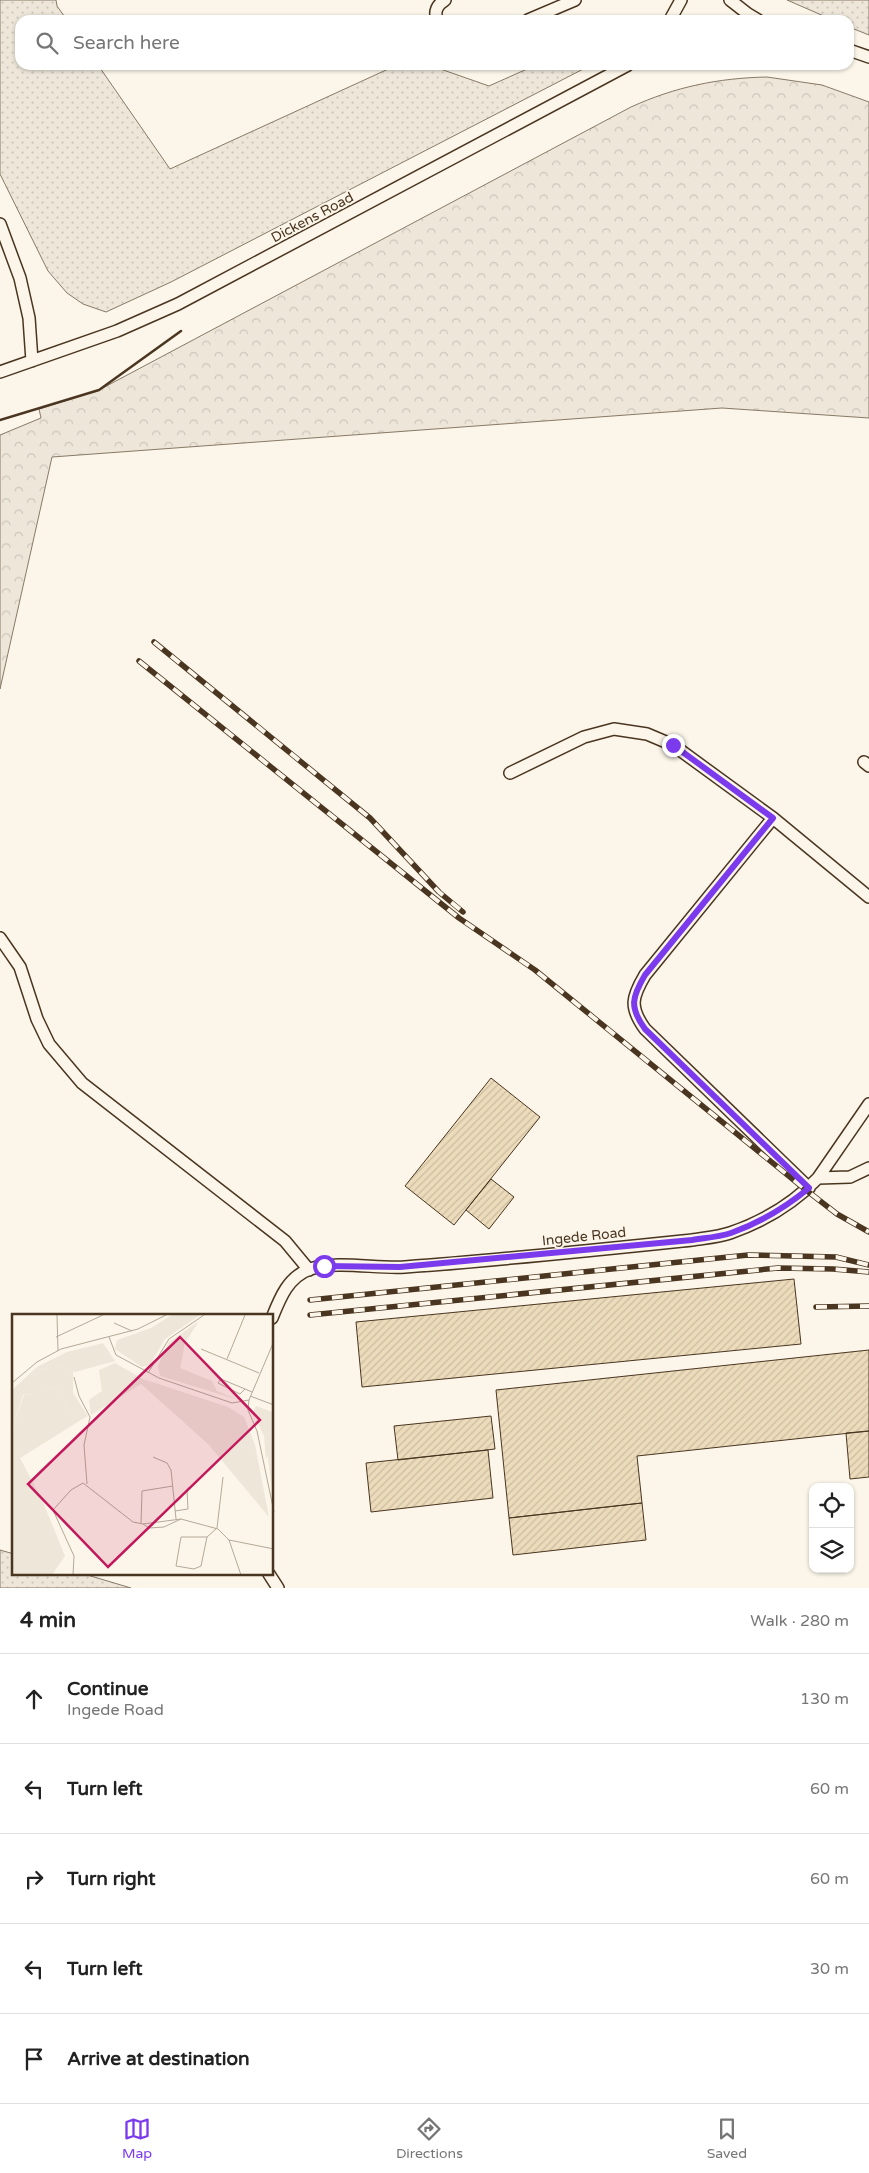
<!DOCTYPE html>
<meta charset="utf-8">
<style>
body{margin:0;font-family:"Varela Round",sans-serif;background:#f2f2f2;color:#222}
.controls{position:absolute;right:15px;bottom:15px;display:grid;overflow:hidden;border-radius:10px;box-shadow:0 1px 4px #0004}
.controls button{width:45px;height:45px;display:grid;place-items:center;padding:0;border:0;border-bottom:1px solid #e0e0e0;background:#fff;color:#222;font:25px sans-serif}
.stop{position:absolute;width:15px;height:15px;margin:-11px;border:4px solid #7c3aed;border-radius:50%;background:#fff}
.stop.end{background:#7c3aed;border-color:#fff;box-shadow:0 1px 5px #0008}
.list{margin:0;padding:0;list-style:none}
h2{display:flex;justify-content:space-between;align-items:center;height:65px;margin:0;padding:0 20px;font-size:21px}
h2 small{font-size:16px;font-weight:400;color:#767676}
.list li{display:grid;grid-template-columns:32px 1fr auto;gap:15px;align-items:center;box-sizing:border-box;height:90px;padding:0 20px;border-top:1px solid #e0e0e0}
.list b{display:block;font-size:19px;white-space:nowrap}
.list p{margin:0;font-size:16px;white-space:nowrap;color:#767676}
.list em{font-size:16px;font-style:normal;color:#767676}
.icon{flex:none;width:28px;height:28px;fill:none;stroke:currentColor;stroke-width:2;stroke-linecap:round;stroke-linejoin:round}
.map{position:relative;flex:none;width:869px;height:1588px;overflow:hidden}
.search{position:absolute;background:#fff;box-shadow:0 1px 4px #0004;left:15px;right:15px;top:15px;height:55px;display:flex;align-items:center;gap:12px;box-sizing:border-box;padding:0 18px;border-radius:15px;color:#767676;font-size:19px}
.sheet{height:515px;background:#fff}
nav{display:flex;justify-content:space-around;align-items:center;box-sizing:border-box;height:70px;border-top:1px solid #e0e0e0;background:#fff;font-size:14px;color:#767676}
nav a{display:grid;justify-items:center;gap:2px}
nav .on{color:#7c3aed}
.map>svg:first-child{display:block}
.grass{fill:url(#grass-dots);stroke:#887966}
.forest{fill:url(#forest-crowns);stroke:#887966}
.building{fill:url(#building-hatch);stroke:#4a3520}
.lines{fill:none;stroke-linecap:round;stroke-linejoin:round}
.lane-casing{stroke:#4a3520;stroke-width:14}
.lane{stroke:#fbf6e9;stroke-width:11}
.rail-casing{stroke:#4a3520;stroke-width:5.5}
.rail{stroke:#fbf6e9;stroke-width:4;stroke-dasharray:11;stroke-linecap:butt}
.wall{stroke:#4a3520;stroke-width:2.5}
.route{stroke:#7c3aed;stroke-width:6}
.labels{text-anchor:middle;stroke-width:4;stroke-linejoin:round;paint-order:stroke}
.street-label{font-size:14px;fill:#4a3520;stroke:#fbf6e9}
.inset-road{fill:none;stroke:#b4a999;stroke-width:1}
.view{fill:#c2185b;fill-opacity:0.15;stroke:#c2185b;stroke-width:2.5}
.inset-edge{fill:none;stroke:#4a3520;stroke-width:2.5}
</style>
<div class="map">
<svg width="869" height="1588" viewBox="0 0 869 1588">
<defs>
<pattern id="grass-dots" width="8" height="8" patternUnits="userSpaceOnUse" patternTransform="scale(1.25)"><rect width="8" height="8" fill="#ede6d9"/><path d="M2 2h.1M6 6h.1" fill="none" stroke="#cdc6ba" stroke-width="1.8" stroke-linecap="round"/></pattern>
<pattern id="forest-crowns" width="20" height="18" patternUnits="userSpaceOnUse" patternTransform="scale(1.25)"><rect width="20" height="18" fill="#ede6d9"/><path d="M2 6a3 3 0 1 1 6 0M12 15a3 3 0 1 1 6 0" fill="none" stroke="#cdc6ba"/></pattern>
<pattern id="building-hatch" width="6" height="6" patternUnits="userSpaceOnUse" patternTransform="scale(1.25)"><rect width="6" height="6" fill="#ecdcbc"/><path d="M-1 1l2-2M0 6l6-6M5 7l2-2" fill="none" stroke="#ccbda1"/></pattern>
</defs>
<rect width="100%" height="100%" fill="#fbf6e9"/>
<path class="grass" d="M0,0H56L57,6L67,20H20V65H98L170,169L397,65H429L489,86L536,65H591L171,282L106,312L83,304L67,293L48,271L0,174Z
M787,0H869V35L849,27V20H833Z
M0,1550L14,1554V1574H84L131,1588H0Z"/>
<path class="forest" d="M767,77L822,85L869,102V418L722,408L52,457L0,689V435L41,418L39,409L99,390L631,107C675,87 718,78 767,77Z"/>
<path class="building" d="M491,1078L540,1117L454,1225L405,1186Z
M491,1179L514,1197L489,1229L466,1210Z
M794,1279L801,1344L362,1387L356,1322Z
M869,1350V1431L637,1456L642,1503L509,1518L496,1390Z
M491,1416L495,1449L398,1460L394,1426Z
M869,1431V1477L850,1479L846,1433Z
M488,1450L493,1498L371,1512L366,1463Z
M642,1503L646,1540L513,1555L509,1518Z"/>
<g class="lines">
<g class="lane-casing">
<path id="lane" d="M730,0L748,14L758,20
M437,20C434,11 437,5 445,0
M528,20L575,0
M670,20L681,0
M849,50L869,57
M0,224L20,278L29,318L32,361
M0,372L117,331L178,304L628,65
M864,762L869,766
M510,773L584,737L614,729L647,734L673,745L773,818L869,897
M773,818L645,975C632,997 629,1007 645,1029L809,1188
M0,938L20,967L37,1019L49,1044L82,1083L285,1241L309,1270
M818,1178L850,1177L869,1168
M272,1318C280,1298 288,1277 310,1269C338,1260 376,1269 405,1267C501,1260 596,1250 692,1240C704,1238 718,1237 730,1233C762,1222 794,1203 818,1178L869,1104
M269,1574L278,1588"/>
</g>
<use href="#lane" class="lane"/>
<g class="rail-casing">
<path id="rail" d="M154,642L370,818L439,892L463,912
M139,661L459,918L535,970L806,1190L837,1214L869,1232
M310,1300L748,1255L836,1257L869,1265
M816,1307L869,1306
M310,1315L778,1268L833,1269L869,1272"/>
</g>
<use href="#rail" class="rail"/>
<path class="wall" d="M0,420L99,390L181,331"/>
</g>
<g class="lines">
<path class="route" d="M324,1266L400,1267L692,1240C705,1238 719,1237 731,1233C759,1223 786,1207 809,1188L645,1029C629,1007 632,997 645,975L773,818L673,745"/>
</g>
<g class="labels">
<g class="street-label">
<text transform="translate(312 217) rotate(-28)" y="5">Dickens Road</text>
<text transform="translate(584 1236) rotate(-6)" y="5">Ingede Road</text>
</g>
</g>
<g transform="translate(12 1314)">
<rect width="261" height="261" fill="#fbf6e9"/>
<path d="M160,1H188L153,25L138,51L130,53L103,35L105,26L139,14ZM187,7L173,29L168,54L200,67L205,77L227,86L148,62L146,52L156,29ZM91,29L103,47L63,58L46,52L27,56L25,53L55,38ZM27,71L46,76L57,96L69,106L8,144L31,188L53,242L40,261H0V115L12,81H18ZM244,92L261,98V112L253,124L257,140L254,145L252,122L241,98Z" fill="#ede6d9"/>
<path d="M103,49L131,65L216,93L232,103L243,131L257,203L196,130L129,70L79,101L77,86L90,77L87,56ZM46,52L61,57V79L76,102L69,106L57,96L46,76L27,71L21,80L11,81L0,115V76L25,53L28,56ZM261,112L262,180L261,181L253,124Z" fill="#ede6d9"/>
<path class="inset-road" d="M45,1L46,37M102,9L120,17M44,23L91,1M97,23L104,41L147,64L220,89L237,86L236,96L245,117L262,198M189,35L247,59M215,45L233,1M136,59L157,25L192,1M62,63L67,82L78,103L72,131L75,170M0,69L25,48L49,35L126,15L154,1M233,75L228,80L206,69L209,65L233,75L240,78M238,82L262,91M237,86L262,27M141,143L155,149L159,156L164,205M163,197L176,195L175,176M129,210L130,177L161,172M131,210L137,214L152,213L169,205M195,223H169L164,252L182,255L189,252L195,223L205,214L211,163M217,226L262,235M61,261L62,242L41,196L59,176L71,169L121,208L131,210L169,205L206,215L217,226L229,261"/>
<path class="view" d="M168,23L248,106L96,253L16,170Z"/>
<rect width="261" height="261" class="inset-edge"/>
</g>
</svg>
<div class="controls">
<button><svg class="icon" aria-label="locate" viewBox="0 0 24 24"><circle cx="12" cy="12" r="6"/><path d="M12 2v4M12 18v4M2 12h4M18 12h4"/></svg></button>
<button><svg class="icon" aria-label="layers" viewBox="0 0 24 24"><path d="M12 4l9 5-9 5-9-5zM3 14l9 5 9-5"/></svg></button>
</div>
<div class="stop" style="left:324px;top:1266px"></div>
<div class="stop end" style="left:673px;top:745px"></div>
<div class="search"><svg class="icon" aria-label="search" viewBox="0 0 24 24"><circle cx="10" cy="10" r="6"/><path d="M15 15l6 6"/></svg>Search here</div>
</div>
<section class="sheet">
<h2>4 min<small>Walk · 280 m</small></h2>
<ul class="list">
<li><svg class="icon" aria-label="ahead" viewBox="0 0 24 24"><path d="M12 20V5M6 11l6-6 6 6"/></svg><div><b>Continue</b><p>Ingede Road</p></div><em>130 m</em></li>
<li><svg class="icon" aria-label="left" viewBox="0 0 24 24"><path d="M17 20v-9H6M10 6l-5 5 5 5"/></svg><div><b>Turn left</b></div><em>60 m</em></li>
<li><svg class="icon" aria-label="right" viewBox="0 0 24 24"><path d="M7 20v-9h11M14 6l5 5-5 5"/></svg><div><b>Turn right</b></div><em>60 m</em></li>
<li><svg class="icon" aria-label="left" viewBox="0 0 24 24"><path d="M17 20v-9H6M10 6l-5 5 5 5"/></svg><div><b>Turn left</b></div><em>30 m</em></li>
<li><svg class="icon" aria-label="arrive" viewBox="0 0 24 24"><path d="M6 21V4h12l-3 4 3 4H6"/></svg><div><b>Arrive at destination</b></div></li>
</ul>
</section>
<nav>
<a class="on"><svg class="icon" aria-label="map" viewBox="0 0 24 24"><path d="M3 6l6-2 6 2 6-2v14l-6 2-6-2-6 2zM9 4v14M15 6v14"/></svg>Map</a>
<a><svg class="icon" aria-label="directions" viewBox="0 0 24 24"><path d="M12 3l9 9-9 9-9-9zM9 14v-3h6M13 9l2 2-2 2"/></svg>Directions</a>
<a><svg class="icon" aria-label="saved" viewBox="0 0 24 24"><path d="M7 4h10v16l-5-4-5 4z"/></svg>Saved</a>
</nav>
